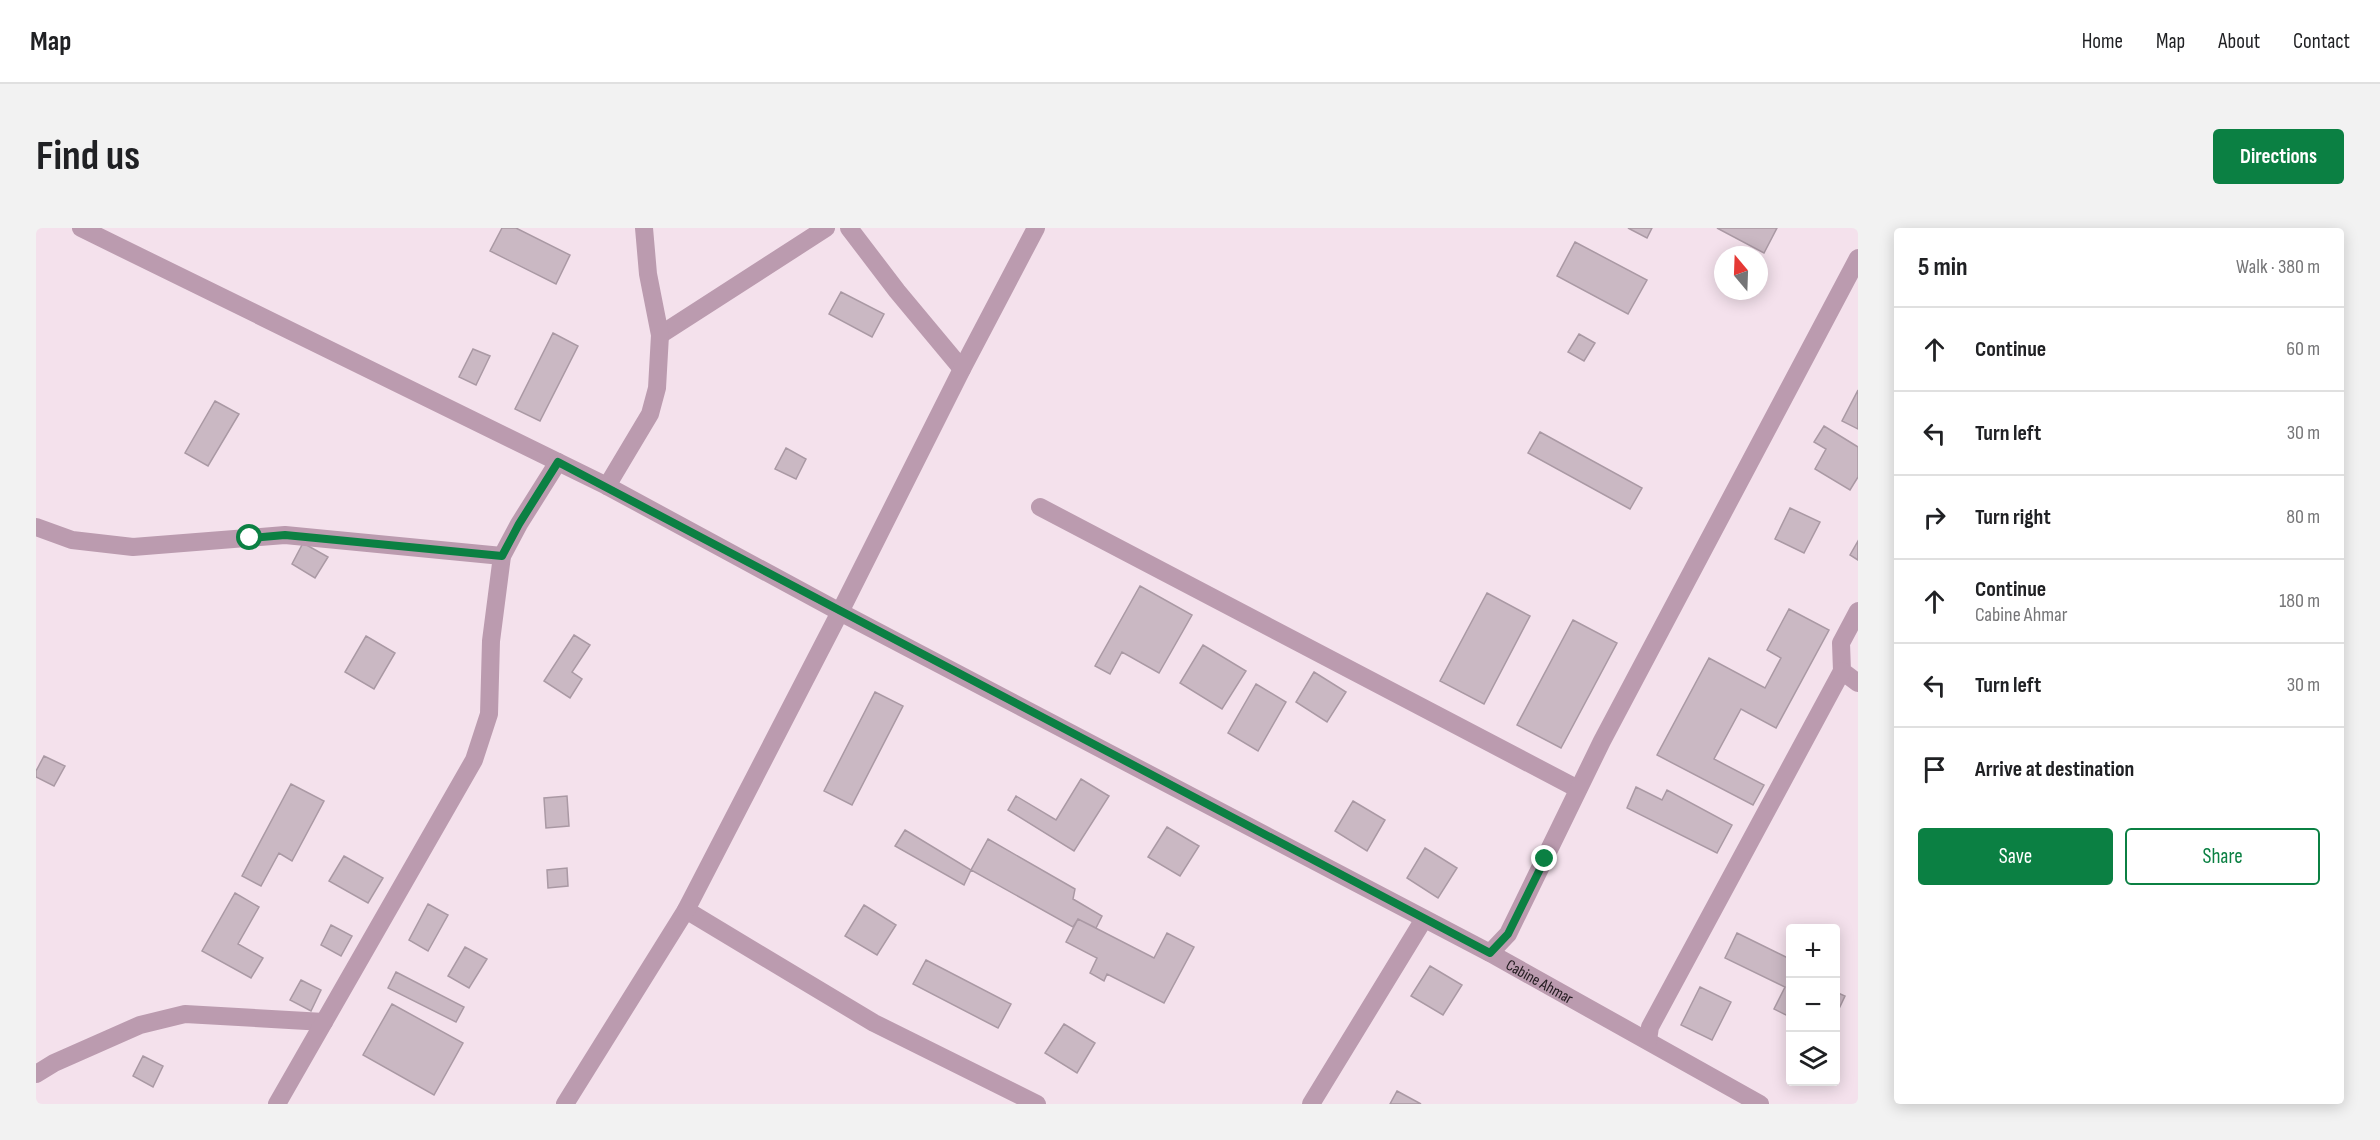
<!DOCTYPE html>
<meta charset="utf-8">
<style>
body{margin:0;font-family:"Sofia Sans Condensed",sans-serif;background:#f2f2f2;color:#202124}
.controls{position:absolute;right:18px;bottom:18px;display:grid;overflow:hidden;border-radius:6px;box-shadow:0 3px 15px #0003}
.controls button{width:54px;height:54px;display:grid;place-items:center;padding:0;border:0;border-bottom:2px solid #e0e0e0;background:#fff;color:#202124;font:30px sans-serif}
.compass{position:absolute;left:1678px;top:18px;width:54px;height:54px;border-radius:50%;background:#fff;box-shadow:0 3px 15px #0003;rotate:341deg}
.stop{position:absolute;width:18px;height:18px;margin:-14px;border:4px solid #0b8043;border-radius:50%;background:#fff}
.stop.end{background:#0b8043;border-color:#fff;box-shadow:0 2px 6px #0008}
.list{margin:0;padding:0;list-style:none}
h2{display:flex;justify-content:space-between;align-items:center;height:78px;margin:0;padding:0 24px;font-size:26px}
h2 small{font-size:20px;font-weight:400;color:#757577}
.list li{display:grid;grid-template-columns:39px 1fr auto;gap:18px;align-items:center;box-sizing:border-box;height:84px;padding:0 24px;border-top:2px solid #e0e0e0}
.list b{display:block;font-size:22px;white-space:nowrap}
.list p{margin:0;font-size:20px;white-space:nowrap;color:#757577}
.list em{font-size:20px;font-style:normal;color:#757577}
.actions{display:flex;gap:12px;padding:18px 24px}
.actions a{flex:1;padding:14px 0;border:2px solid #0b8043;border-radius:6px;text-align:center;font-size:21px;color:#0b8043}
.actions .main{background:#0b8043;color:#fff}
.icon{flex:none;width:33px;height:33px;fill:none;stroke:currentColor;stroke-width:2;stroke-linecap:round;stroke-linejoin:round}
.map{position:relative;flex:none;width:1822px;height:876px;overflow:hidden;border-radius:6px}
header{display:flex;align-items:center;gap:36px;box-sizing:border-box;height:84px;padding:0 30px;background:#fff;border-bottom:2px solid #e0e0e0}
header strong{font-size:28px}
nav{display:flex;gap:33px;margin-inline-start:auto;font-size:21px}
.intro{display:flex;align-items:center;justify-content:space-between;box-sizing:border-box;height:144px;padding:0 36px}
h1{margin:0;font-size:42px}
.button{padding:15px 27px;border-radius:6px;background:#0b8043;color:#fff;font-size:21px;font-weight:700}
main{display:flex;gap:36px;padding:0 36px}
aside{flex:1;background:#fff;border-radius:6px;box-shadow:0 3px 15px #0003}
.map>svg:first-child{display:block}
.building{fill:#cab8c3;stroke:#aa99a4;stroke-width:1.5}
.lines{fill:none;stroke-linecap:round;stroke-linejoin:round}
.minor{stroke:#bb9baf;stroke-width:18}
.route{stroke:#0b8043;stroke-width:8}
.labels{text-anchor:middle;stroke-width:6;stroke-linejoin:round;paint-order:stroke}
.street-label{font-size:16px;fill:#211a1e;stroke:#f4e1ec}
</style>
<header>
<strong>Map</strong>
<nav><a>Home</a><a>Map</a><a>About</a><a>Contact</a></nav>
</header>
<div class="intro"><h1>Find us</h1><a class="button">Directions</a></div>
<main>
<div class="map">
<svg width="1822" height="876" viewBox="0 0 1822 876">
<rect width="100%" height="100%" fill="#f4e1ec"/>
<path class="building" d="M466,0H480L534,27L520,56L454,23Z
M1592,0H1616L1611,10Z
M1681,0H1741L1728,25Z
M1539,14L1611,52L1592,86L1521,48Z
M805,64L848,86L836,109L793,86Z
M517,105L542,118L504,193L479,181Z
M1543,106L1559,115L1548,133L1532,124Z
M437,121L454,128L440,157L423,149Z
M1822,162V201L1806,193Z
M179,173L203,186L172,238L149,225Z
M1788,198L1822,219V249L1814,262L1779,241L1790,221L1778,214Z
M1504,204L1606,260L1594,281L1492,225Z
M750,220L770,231L760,251L739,241Z
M1754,280L1784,294L1768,325L1739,311Z
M1822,313V332L1814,327Z
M267,315L292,329L279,350L256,336Z
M1104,358L1156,387L1123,445L1086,424L1074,446L1059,438Z
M1451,365L1494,388L1448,476L1404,453Z
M1753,381L1793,402L1740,500L1705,481L1678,531L1728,557L1717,577L1621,527L1673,430L1729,460L1745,430L1731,422Z
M1537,392L1581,415L1525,520L1481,497Z
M538,407L554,417L536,444L546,451L534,470L508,453Z
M330,408L359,425L338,461L309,444Z
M1167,417L1210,443L1186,481L1144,455Z
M1278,444L1310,464L1291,494L1260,474Z
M1220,456L1250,474L1222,523L1192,505Z
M839,464L867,478L816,577L788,563Z
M8,528L29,538L18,558L0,549V543Z
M1045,551L1073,568L1038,623L972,582L980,568L1020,592Z
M255,556L288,573L256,633L243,625L225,658L206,648Z
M1600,559L1626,572L1631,562L1696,597L1681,625L1591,580Z
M531,568L533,598L510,600L508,570Z
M1317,573L1349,592L1331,623L1299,603Z
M1131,599L1163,618L1144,648L1112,629Z
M869,602L935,642L928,657L859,618Z
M952,611L1039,661L1037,671L1066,688L1060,700L1042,691L1037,699L935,642Z
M1389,620L1421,640L1402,670L1371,650Z
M308,628L347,650L332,675L293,653Z
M531,640L532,658L512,660L511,642Z
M199,665L223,679L202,716L227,730L215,750L166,723Z
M392,676L412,687L392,723L373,712Z
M828,677L860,697L841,727L809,708Z
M1042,691L1118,730L1131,705L1158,719L1128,775L1071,746L1068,753L1054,745L1061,730L1030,714Z
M295,697L316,708L305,728L285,717Z
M1701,705L1754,731V789L1738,781L1749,759L1689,730Z
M429,719L451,731L433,760L412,748Z
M890,732L975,776L962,800L877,756Z
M1394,738L1426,757L1407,787L1375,768Z
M360,744L428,779L420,794L352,760Z
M265,752L285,762L275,783L254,772Z
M1664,759L1695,774L1676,812L1645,797Z
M1800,764L1809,768L1800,787Z
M356,776L427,815L398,867L327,827Z
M1028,796L1059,815L1041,845L1009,825Z
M107,828L127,838L117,859L97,848Z
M1361,863L1385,876H1354Z"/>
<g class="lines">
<g class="minor">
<path id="s1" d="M45,0L571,258L804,384L1454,725L1724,876"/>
<path d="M813,0L861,63L926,141"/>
<path d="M624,107L790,0"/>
<path d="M571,258L614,186L621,160L624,107L612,46L608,0"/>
<path d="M1004,279L1542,561"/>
<path d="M0,299L36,312L97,319L249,307L466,328"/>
<path d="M1822,383L1805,415L1806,443L1822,455"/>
<path d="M650,682L838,795L1001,876"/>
<path d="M1454,725L1472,706L1566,513L1822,30"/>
<path d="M1612,812L1614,799L1806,443"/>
<path d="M0,846L18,835L104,797L149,786L288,794"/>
<path d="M241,876L438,532L453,486L455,413L466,328L483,296L522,234"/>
<path d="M529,876L650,682L804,384L926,141L1000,0"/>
<path d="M1275,876L1388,691"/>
</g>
</g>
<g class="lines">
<path class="route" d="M214,310L249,307L466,328L483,296L522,234L1454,725L1472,706L1509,631"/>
</g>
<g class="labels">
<g class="street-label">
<text dy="6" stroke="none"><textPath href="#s1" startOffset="1642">Cabine Ahmar</textPath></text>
</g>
</g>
</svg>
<div class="controls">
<button>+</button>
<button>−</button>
<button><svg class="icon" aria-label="layers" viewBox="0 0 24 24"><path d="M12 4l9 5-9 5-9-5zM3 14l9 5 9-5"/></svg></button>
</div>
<svg class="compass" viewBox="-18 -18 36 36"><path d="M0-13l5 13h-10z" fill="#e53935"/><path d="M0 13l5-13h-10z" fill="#757577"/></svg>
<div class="stop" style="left:214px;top:310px"></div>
<div class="stop end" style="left:1509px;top:631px"></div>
</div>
<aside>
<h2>5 min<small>Walk · 380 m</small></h2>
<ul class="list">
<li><svg class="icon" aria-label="ahead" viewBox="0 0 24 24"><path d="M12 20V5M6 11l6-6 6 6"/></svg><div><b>Continue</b></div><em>60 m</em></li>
<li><svg class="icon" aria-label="left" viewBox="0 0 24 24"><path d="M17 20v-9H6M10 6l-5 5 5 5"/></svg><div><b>Turn left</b></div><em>30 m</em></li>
<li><svg class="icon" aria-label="right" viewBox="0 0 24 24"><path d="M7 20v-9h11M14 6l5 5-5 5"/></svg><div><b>Turn right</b></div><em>80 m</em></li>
<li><svg class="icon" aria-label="ahead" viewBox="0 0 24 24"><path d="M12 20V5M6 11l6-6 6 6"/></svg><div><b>Continue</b><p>Cabine Ahmar</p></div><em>180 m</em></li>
<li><svg class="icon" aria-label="left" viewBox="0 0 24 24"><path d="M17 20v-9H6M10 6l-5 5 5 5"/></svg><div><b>Turn left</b></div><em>30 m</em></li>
<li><svg class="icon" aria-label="arrive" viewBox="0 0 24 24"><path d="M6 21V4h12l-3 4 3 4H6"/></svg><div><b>Arrive at destination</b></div></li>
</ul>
<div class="actions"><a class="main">Save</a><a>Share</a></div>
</aside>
</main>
